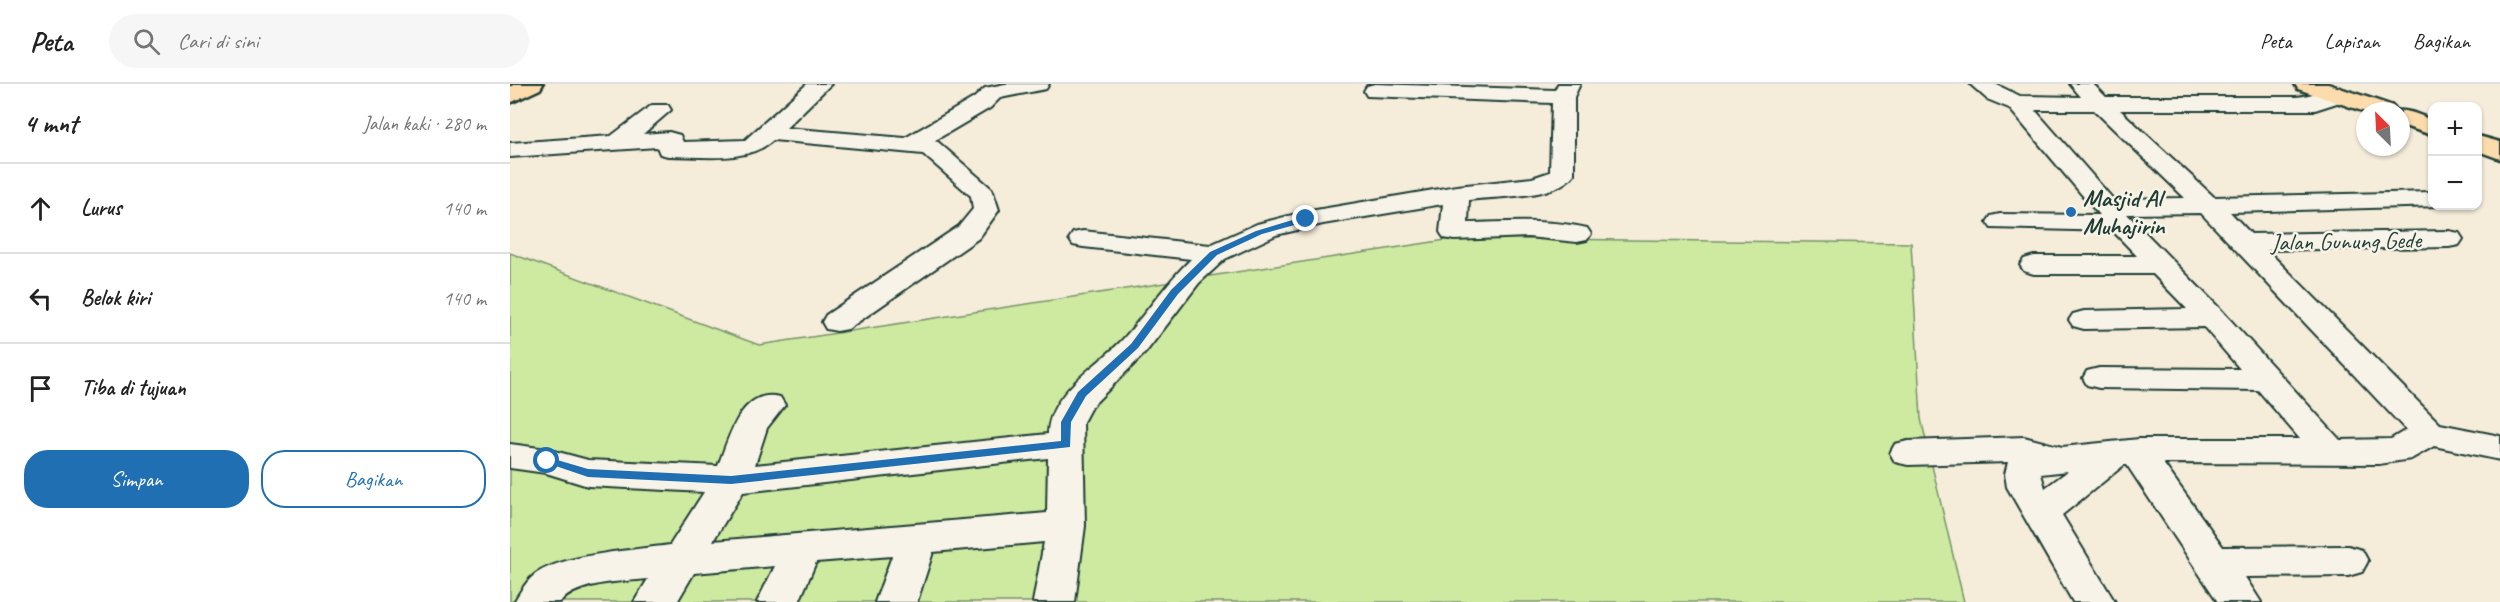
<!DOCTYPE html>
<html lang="id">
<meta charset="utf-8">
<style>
body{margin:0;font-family:Caveat,sans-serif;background:#f6f6f6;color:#222}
.controls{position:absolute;right:18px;top:18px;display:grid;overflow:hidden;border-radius:12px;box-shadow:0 2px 4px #0004}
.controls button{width:54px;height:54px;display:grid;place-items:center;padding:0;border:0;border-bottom:2px solid #e0e0e0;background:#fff;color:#222;font:30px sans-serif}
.compass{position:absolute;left:1846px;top:18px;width:54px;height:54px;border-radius:50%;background:#fff;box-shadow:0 2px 4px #0004;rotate:336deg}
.stop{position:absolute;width:18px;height:18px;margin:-14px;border:4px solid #1f6fb2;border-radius:50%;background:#fff}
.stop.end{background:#1f6fb2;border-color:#fff;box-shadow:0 2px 6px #0008}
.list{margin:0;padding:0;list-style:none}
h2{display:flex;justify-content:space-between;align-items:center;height:78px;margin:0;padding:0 24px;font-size:26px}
h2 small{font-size:20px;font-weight:400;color:#767676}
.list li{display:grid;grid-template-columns:39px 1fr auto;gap:18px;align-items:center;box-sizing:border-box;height:90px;padding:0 24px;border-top:2px solid #e0e0e0}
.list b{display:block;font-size:22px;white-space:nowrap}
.list em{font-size:20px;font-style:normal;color:#767676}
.actions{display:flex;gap:12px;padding:18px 24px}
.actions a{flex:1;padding:14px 0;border:2px solid #1f6fb2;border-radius:24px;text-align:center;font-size:21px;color:#1f6fb2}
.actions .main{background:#1f6fb2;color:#fff}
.icon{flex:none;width:33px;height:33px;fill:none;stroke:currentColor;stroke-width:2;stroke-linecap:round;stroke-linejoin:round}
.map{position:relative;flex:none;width:1990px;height:518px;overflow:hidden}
header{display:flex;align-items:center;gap:36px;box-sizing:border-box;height:84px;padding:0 30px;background:#fff;border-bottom:2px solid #e0e0e0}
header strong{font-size:28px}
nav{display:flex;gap:33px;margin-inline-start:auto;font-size:21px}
.search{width:420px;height:54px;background:#f6f6f6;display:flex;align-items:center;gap:15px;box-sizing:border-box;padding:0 21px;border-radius:33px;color:#767676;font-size:22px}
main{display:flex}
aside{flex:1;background:#fff}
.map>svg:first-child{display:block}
.green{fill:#cee9a0;stroke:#76936a;stroke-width:1.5}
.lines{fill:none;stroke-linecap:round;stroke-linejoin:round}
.minor-casing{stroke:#1f3d34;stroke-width:4}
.major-casing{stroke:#1f3d34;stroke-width:5}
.highway-casing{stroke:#1f3d34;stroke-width:5}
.minor{fill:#f7f3e8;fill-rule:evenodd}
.major{fill:#fcdcac;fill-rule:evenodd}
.highway{fill:#fcdcac;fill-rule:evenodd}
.route{fill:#1f6fb2}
.poi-dot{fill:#1f6fb2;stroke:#f7f3e8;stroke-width:2}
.labels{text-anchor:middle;stroke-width:5;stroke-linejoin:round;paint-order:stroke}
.poi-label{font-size:24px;font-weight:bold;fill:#1f3d34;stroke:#f7f3e8;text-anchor:start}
.street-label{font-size:24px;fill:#1f3d34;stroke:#f7f3e8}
</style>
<header>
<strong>Peta</strong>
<div class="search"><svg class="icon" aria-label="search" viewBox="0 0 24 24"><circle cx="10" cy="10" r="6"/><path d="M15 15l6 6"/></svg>Cari di sini</div>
<nav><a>Peta</a><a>Lapisan</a><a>Bagikan</a></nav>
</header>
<main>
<aside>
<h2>4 mnt<small>Jalan kaki · 280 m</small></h2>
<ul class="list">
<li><svg class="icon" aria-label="ahead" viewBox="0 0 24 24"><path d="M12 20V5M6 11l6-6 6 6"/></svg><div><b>Lurus</b></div><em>140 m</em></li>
<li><svg class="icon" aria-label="left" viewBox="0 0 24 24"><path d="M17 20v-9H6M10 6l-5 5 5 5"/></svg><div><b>Belok kiri</b></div><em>140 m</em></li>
<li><svg class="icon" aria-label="arrive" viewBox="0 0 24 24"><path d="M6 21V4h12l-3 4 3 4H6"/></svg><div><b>Tiba di tujuan</b></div></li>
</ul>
<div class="actions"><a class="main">Simpan</a><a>Bagikan</a></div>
</aside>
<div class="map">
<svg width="1990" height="518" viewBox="0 0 1990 518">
<rect width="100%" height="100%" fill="#f5ecda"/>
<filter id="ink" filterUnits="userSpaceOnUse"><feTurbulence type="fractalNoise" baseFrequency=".0167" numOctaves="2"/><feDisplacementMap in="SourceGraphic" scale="12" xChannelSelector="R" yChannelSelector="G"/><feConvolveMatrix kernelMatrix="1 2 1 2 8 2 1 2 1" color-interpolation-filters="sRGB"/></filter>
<g filter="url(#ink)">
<path class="green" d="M949,154L1401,159L1411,335L1454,518H0V169L249,261Z"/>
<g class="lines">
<g class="minor-casing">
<path id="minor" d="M297,0H321L276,44L395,54L464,14L475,4L495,0H539L536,5L490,14L480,24L424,57L428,58L482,105L489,126L469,154L338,245L327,247L316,245L312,238L316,231L449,142L463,125L461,112L413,70L263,56C237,80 191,72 158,72L150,70L147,63L0,73V59L101,52L142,21H158L161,26L133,50L159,48L170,51L173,58L235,56Z
M865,0L1045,6L1048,0H1070L1064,13V90C1047,115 988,112 959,116L958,139C998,138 1038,135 1077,144L1081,150L1077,156L1067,158L1018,153L944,156L934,154L930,148L933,120L813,140L766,151L715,175L689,199L636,268L581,323L573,338L575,442L565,518H523L534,458L423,468L407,518H365L382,472L306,478L289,518H247L265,482L184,489L167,518H124L138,495C111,498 70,497 50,518H4C10,508 17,496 27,489C56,470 125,466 160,461L194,408L78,402L36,389L0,384V360L37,365L78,376L208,382C219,354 231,303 270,313L275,321L257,344L245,381L538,350C539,307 589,282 614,254C637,228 656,199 681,175L573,163L563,161L559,155L563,149L573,147L700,161L747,140L794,128L947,102L1022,94L1040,88L1042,19L857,12L854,7L857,2ZM538,374L537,429L203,457L233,408Z
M1460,0H1485L1510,12L1571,13L1560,0H1583L1596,13H1786C1802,12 1820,3 1836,6L1839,11L1836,16L1805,26H1610L1704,113L1922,108V122H1931L1720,128L1741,150L1939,147L1949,149L1953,155L1949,161L1939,163L1757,166L1930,340L1990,352V376L1924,362L1901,375L1869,380L1653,379L1713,463L1838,462L1852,466L1858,477L1852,488L1838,492L1735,493L1751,518H1708L1617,381H1614L1552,431L1605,518H1563L1497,403L1495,390L1498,378L1398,381L1385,378L1380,369L1385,360L1398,357L1514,353L1552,363L1629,355H1790L1748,306L1589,304L1577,301L1573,294L1577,287L1589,284L1730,285L1694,243L1574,245L1563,242L1559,236L1563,230L1574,227L1677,225L1643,190H1524L1514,187L1510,181L1514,175L1524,172H1627L1603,147L1481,144L1477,138L1481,132L1490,130L1589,131L1499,24L1477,15ZM1525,26H1584L1675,114L1603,115ZM1691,129L1896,346L1881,355L1830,356L1713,228L1617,130ZM1558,387L1535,404L1531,390Z"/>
</g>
<g class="major-casing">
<path id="major" d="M1785,0H1818L1883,22L1887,27C1898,25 1911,32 1922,36V51L1891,41V27L1855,28L1788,5Z
M1968,52L1990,58V75L1968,67Z"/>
</g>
<g class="highway-casing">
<path id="highway" d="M5,0H33L30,5L0,19V3Z"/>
</g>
<use href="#minor" class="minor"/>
<use href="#major" class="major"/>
<use href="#highway" class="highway"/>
</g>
</g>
<path class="route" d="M796,132L799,137L752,150L707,171L668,210L628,264L576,312L561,338L560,363L221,400L78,393L31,377L37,373L78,385L221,392L551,357V338L568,308L621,260L661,206L700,168L746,147Z"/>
<circle class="poi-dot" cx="1561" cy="128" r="6"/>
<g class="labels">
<g class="poi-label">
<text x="1573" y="122">Masjid Al<tspan x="1573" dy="28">Muhajirin</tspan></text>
</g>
<g class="street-label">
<text transform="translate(1836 157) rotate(-1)" y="8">Jalan Gunung Gede</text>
</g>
</g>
</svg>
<div class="controls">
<button>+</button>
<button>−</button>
</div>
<svg class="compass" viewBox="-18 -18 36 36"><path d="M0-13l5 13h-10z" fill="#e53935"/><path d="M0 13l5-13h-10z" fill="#767676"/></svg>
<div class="stop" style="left:37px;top:377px"></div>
<div class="stop end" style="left:796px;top:135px"></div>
</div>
</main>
